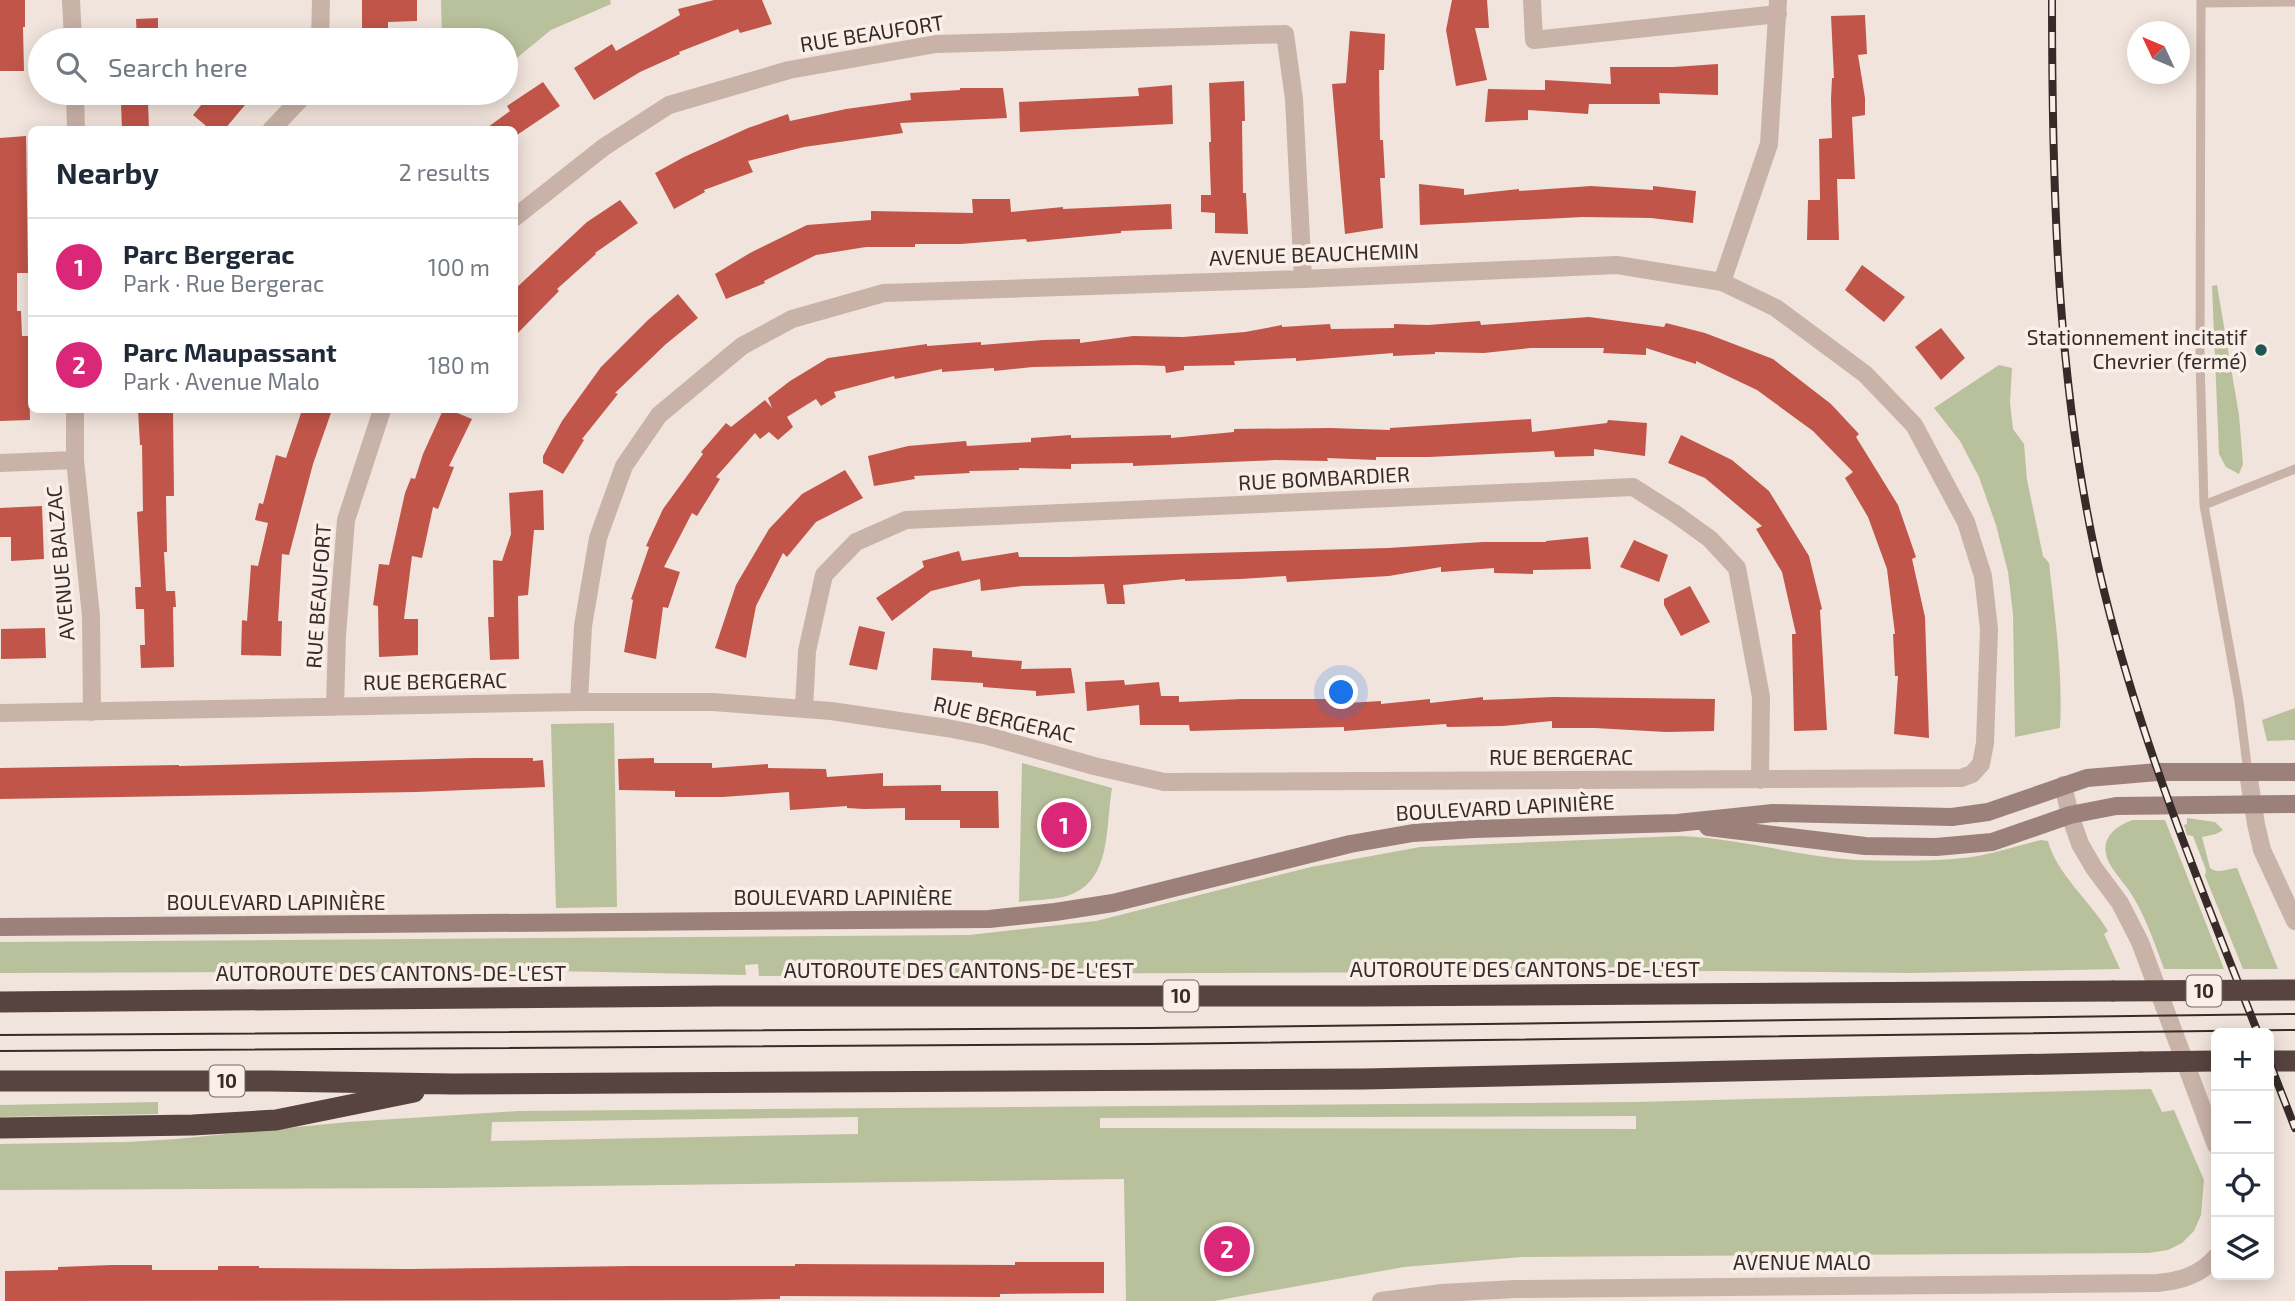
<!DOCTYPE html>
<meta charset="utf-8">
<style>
body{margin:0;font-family:"Exo 2",sans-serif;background:#f2f2f3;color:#1f2937}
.controls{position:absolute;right:21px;bottom:21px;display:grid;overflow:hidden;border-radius:10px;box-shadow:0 4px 18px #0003}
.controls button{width:63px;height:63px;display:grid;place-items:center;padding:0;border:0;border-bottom:2px solid #e0e1e3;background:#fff;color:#1f2937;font:35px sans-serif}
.compass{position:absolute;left:2127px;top:21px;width:63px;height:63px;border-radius:50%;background:#fff;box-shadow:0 4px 18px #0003;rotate:314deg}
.you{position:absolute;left:1342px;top:693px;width:24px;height:24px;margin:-18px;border:5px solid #fff;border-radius:50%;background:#1a73e8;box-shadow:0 0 0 10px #1a73e833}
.badge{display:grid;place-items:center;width:46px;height:46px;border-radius:50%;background:#db2777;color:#fff;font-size:23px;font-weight:700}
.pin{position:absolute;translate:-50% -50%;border:4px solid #fff;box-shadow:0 2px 7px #0006}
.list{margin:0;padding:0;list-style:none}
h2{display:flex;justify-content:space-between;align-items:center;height:91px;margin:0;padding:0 28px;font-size:30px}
h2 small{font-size:23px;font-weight:400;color:#747a83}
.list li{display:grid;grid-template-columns:46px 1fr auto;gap:21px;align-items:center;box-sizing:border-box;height:98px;padding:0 28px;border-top:2px solid #e0e1e3}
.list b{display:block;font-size:26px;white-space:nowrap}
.list p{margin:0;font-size:23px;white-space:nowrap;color:#747a83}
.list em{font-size:23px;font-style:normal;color:#747a83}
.icon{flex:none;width:38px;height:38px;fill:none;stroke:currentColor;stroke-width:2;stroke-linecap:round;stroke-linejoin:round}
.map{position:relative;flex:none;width:2295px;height:1301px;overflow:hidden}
.search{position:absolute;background:#fff;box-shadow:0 4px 18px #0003;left:28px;top:28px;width:490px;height:77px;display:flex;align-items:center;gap:18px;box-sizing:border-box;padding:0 24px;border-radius:38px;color:#747a83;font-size:26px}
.panel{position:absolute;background:#fff;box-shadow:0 4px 18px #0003;left:28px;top:126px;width:490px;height:287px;border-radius:10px}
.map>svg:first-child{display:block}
.green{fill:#b9c09c;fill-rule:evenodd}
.building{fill:#c25549}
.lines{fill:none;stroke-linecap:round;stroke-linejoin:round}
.service{stroke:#c9b2a8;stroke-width:9}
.minor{stroke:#c9b2a8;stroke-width:18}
.tertiary{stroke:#c9b2a8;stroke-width:18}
.secondary{stroke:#9c817a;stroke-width:18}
.motorway{stroke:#574340;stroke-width:21}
.tram{stroke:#362b28;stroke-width:2}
.rail-casing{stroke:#362b28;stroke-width:8}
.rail{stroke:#f9efe8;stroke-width:5;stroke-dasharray:16;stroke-linecap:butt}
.motorway-bridge{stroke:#574340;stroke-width:21}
.poi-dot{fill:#1f5652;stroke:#f9efe8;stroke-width:2.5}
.labels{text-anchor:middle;stroke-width:7;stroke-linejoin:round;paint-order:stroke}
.shield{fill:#f9efe8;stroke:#706662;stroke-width:2}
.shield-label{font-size:19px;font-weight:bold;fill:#362b28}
.street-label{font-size:21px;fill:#362b28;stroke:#f9efe8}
.poi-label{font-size:21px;fill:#362b28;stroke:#f9efe8;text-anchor:end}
</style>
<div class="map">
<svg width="2295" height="1301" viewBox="0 0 2295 1301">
<rect width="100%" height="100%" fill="#f1e4dc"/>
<path class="green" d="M441,0H610L611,4L551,30L506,67V40H442Z
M2217,285L2239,415L2243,464L2239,474L2226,467L2219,454L2212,286Z
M1999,365L2012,368L2010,403L2013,429L2024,444L2027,480L2043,556L2049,563C2055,617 2063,673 2060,728L2015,737L2013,614L2008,572L1996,525L1979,477L1960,441L1934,408Z
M2295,708V740L2267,741L2262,720Z
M614,723L617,907L556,908L551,724Z
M1022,763L1112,788C1105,828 1113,885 1063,897C1049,900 1033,900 1019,902Z
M2187,818L2215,822L2223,830L2216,834L2202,837L2210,868C2220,875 2228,868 2237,868L2278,969H2243L2205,876L2206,870L2193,836L2187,835L2184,825L2187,824Z
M2133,820H2165L2224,969H2164C2155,944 2146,918 2132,895C2125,883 2108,867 2106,854C2102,836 2119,824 2133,820Z
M1680,836C1739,838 1796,856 1855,860C1891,861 1943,862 1978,856C1999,852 2020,845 2041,840L2048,841C2056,873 2091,902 2108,931L2104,934L2120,969L1910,973L1724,971L980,974L979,967H969L968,975L759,976L758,964L745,965L746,975L553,971L0,973V942L969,935L1096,921L1311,867L1420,847Z
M2151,1089L2162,1112L2174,1110L2204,1180L2201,1215L2194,1231L2182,1243L2168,1250L2148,1253L1522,1257L1404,1267L1214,1301H1126L1124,1179L439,1188L0,1190V1144L128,1142L176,1139L348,1122L519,1111L1636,1102ZM1636,1116V1129L1100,1128V1118ZM858,1117V1134L491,1141L492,1122Z
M158,1102V1114L0,1117V1105Z"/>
<path class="building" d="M0,0H25V27H23L24,71H0Z
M362,0H417V21L388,22V34H362Z
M714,0H762L772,24L740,33L738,29L679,52L680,54L640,72L594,100L574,68L612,44L616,51L680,15L678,9Z
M1452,0H1487L1489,28H1475L1487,80L1456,86L1446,30Z
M1865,15L1867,54L1858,55L1865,98V115L1852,117L1855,179H1837L1839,240H1807L1808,200H1820L1819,139L1832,138L1831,99L1832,78H1834L1831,16Z
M158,18V40H137L136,19Z
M1350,31L1385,34L1384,70H1379L1380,140H1383L1385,178H1380L1383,228L1345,234L1332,84L1346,83Z
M1718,64V95L1659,93L1660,104H1589L1588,114L1528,110V120L1485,122L1488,89L1545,90V80L1611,84L1610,67H1674Z
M1244,81L1245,121H1242L1243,193H1246L1248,234L1215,233V213L1201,212V195H1211L1209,142H1211L1209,83Z
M543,82L560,106L514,137V130H484L510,111L507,106Z
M1172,85L1173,124L1020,132L1019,102L1139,96L1138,88Z
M960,88H1003L1007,118L900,123L903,133L804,147L748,161L753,172L704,190L705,192L674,209L655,173L684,157L748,128L788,114L790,121L846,109L911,100L910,93L960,90Z
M211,93H230L245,105L224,130H211L193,115Z
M148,101L149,130H122L121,103Z
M26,136L28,273H17V311H21L22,336H28L30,420L0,421V138Z
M1419,184L1464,189V195L1519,189V191L1591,186L1653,190V186L1696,191L1693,223L1651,218L1583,217L1420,225Z
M972,199H1010L1011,212L1063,207V209L1171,204L1172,229L1121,231V233L1027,242L1026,239L961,244H915V247H866L816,255L764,281L765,283L726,299L715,274L750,253L807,225L871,220V211L973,213Z
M620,200L638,223L595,253L596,254L557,289L559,291L514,337V290L587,222Z
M1862,265L1905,297L1884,322L1845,290Z
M678,294L698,318L666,344L615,393L618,394L582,439L584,440L563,474L543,463V456L562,421L601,367L648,320Z
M1589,317L1664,327L1666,323L1705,333L1773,359L1831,404L1859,434L1856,437L1898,505L1916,557L1912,559L1925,617L1929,738L1894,734L1898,676H1895L1893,634H1895L1887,569L1868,517L1845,478L1853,472L1813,431L1757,390L1696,361V364L1646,348V355L1603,353L1604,348H1530L1484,353L1435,352V354L1393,356V353L1296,361V358L1234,361L1235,365L1184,366V370L1166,373L1165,366L1138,365L1033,367L994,371V368L942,372V369L895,379L894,376L834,392L836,397L821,406L816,399L787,417L793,427L778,440L769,432L760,439L755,433L716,477L720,479L697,516L692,513L664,567L680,572L668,608L663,607L656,659L624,652L633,600L631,599L649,547L646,546L663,509L703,454L701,452L726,423L731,427L765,400L772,408L768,398L790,381L828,358L927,344V346L981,342V345L1043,340L1080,339V343L1133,336L1183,337L1245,332L1282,325V327L1330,324L1331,329L1394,328V324L1428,325L1480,321L1481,325Z
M1941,328L1965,358L1941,380L1915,347Z
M138,410H173L174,496H166L167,552H164L166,591H175L176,607H173L174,667L141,668L140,645H145L144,609H136L135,587H141L137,512L143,511L142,445H140Z
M302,410H332L313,464L289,555L282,554L278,621H282L281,656L241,655L242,620L247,621L251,565L258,566L268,523L255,520L259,503L263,504L276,455L286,458Z
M443,410H450L472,419L449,466L454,467L438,509L433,507L422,558L412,556L404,619H418V655L379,657L378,606L373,605L379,564L389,565L405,493L411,478L415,479L423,454Z
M1531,419L1532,432L1607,423L1608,420L1647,423L1645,456L1594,449V456L1555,457L1554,451L1429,457H1376V460L1327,458L1328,461L1276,460L1133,466V463L1071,464V469L1019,468V470L969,471L970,473L914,476L915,479L874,486L868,456L908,446L966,441L967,446L1031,442V438L1071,435V438L1171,435V438L1234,432V429L1330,428L1390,430V428Z
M1681,435L1732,460L1769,491L1809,556L1822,609L1820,610L1827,730L1794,731L1792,634H1796L1782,572L1756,529L1762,526L1705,478L1668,463Z
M845,470L863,498L816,522L787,557L783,553L756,606L746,658L715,648L736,585L769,529L802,494Z
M543,490L544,530H534L528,595L518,596L519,659L490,660L488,617H494L493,560L502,561L511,534L509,493Z
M42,506L44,559L11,561V537H0V508Z
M1588,537L1591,569L1533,570V574L1494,573V568L1441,572V567L1389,576L1287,582L1286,576L1240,579L1185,581V579L1123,585L1125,604H1107L1104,584L1022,586L981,591L980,579L931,591L892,621L876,598L924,567L922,561L959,551L962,561L1018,552L1019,557H1069L1388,548L1483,542H1546V541Z
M1634,540L1668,555L1659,582L1620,567Z
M1690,586L1710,622L1681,636L1664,605V599Z
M859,626L885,632L877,670L849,665Z
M45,628L46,658L1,659V629Z
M933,648L972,651V657L1022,661L1021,669L1071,668L1075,693L1036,696V691L983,687V683L931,680Z
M1124,680L1125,685L1159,682L1161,696H1179V702L1242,699H1331V704L1381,701V704L1430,699V703L1483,697V700L1553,697L1715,699L1714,731L1666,732L1595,728H1552V721L1503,726L1447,727L1446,724L1344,731V727L1190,731L1189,725H1140L1139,705L1087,711L1085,682Z
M473,758H533V761L543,760L545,787L416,792L0,799V768L179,765V766Z
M654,758V763H712V768L768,764V768L826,769L827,777L883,773V786L941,785V791H998L999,828H960V820H905V808L864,809L847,808V806L790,810L789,792L723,797H675V791L619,790L618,759Z
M1015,1262H1104V1293L1000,1294V1297L780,1296V1299L725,1300L5,1301V1271L58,1270V1267L112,1265H152V1270H218V1266H259V1268L410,1269L631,1266H795V1264L1015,1265Z"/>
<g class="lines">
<path class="service" d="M2201,0L2200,360L2204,505L2239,701L2248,773
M2201,3L2295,2
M2204,505L2295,469"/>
<path class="minor" d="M71,0L73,40
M1532,0L1534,40L1778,14
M320,40L321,0
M75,93L76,130
M271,130L306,93
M514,218L604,147L669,105L789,70L936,44L1285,34L1294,99L1303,279
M1722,282L1769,144L1778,0
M75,410V460L91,616L92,712
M0,463L75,460
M335,707L337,635L346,520L382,410
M804,708L807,651L824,575L856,542L906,520L1633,487L1674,513L1710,539L1737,568L1761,697L1760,780
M0,713L579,702H713L831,711L947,728L988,736L1094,766L1164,782L1961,778L1972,774L1981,764L1985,743L1989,629L1983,576L1966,522L1914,425L1865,374L1776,308L1722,282L1617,265L1303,279L884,293L792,319L742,346L659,415L624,466L598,538L583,626L579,702"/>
<path class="tertiary" d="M2248,773L2256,824L2262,850L2295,921
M2063,785L2070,815L2080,844L2094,868L2120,903L2140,942L2216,1145
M1381,1301L1442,1293L1515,1289L2157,1283C2181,1281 2200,1275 2216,1257"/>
<path class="secondary" d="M1708,827L1865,846L1936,847L1992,842L2070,815L2116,806L2295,804
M0,927L989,919L1055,912L1113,903L1350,844L1413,833L1474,829L1677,823L1773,813L1952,817L1988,812L2087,778L2158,772H2295"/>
<path class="motorway" d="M0,1002L720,996H1364L2113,991
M2269,1061H2295
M0,1081H270L453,1084L1364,1079L2141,1062
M0,1128L193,1125L276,1120L414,1092"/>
<path class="tram" d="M0,1035L1148,1028L2295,1014
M0,1051L1147,1044L2295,1030"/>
<g class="rail-casing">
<path id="rail" d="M2052,0C2052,199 2057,401 2105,595C2142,745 2201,889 2258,1033
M2269,1061L2295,1128"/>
</g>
<use href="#rail" class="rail"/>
<path class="motorway-bridge" d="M2113,991L2295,990
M2141,1062L2216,1061"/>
</g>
<circle class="poi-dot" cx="2261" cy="350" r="7"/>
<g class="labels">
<g class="shield">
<rect x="2186.5" y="975.5" width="35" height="31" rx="5"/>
<rect x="1163.5" y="980.5" width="35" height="31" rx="5"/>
<rect x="209.5" y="1065.5" width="35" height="31" rx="5"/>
</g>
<g class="shield-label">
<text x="2204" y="998">10</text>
<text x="1181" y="1003">10</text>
<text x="227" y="1088">10</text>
</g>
<g class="street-label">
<text transform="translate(872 34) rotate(-9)" y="7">RUE BEAUFORT</text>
<text transform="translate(1314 255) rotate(-2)" y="7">AVENUE BEAUCHEMIN</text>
<text transform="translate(1324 479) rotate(-3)" y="7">RUE BOMBARDIER</text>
<text transform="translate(61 563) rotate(-95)" y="7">AVENUE BALZAC</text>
<text transform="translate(319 596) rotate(-86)" y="7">RUE BEAUFORT</text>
<text transform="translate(435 682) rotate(-1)" y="7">RUE BERGERAC</text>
<text transform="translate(1004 720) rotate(13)" y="7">RUE BERGERAC</text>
<text x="1561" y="765">RUE BERGERAC</text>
<text transform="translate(1505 808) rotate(-3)" y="7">BOULEVARD LAPINIÈRE</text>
<text x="843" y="905">BOULEVARD LAPINIÈRE</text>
<text x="276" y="910">BOULEVARD LAPINIÈRE</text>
<text x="1525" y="977">AUTOROUTE DES CANTONS-DE-L'EST</text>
<text x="959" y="978">AUTOROUTE DES CANTONS-DE-L'EST</text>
<text x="391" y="981">AUTOROUTE DES CANTONS-DE-L'EST</text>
<text x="1802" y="1270">AVENUE MALO</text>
</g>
<g class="poi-label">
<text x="2247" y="345">Stationnement incitatif<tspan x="2247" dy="24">Chevrier (fermé)</tspan></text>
</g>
</g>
</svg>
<div class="controls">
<button>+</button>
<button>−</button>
<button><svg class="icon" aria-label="locate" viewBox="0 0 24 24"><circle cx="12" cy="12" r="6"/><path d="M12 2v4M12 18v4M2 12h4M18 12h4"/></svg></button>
<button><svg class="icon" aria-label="layers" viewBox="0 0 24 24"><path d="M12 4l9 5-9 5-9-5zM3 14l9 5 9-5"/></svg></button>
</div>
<svg class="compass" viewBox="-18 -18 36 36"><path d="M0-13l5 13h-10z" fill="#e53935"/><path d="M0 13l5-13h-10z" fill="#747a83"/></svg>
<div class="you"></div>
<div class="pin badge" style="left:1064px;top:825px">1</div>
<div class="pin badge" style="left:1227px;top:1249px">2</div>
<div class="search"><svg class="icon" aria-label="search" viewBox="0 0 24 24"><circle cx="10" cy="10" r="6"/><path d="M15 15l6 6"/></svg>Search here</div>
<section class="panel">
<h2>Nearby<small>2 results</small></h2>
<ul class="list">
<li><span class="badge">1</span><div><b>Parc Bergerac</b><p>Park · Rue Bergerac</p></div><em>100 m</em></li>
<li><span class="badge">2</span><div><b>Parc Maupassant</b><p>Park · Avenue Malo</p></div><em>180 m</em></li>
</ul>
</section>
</div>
